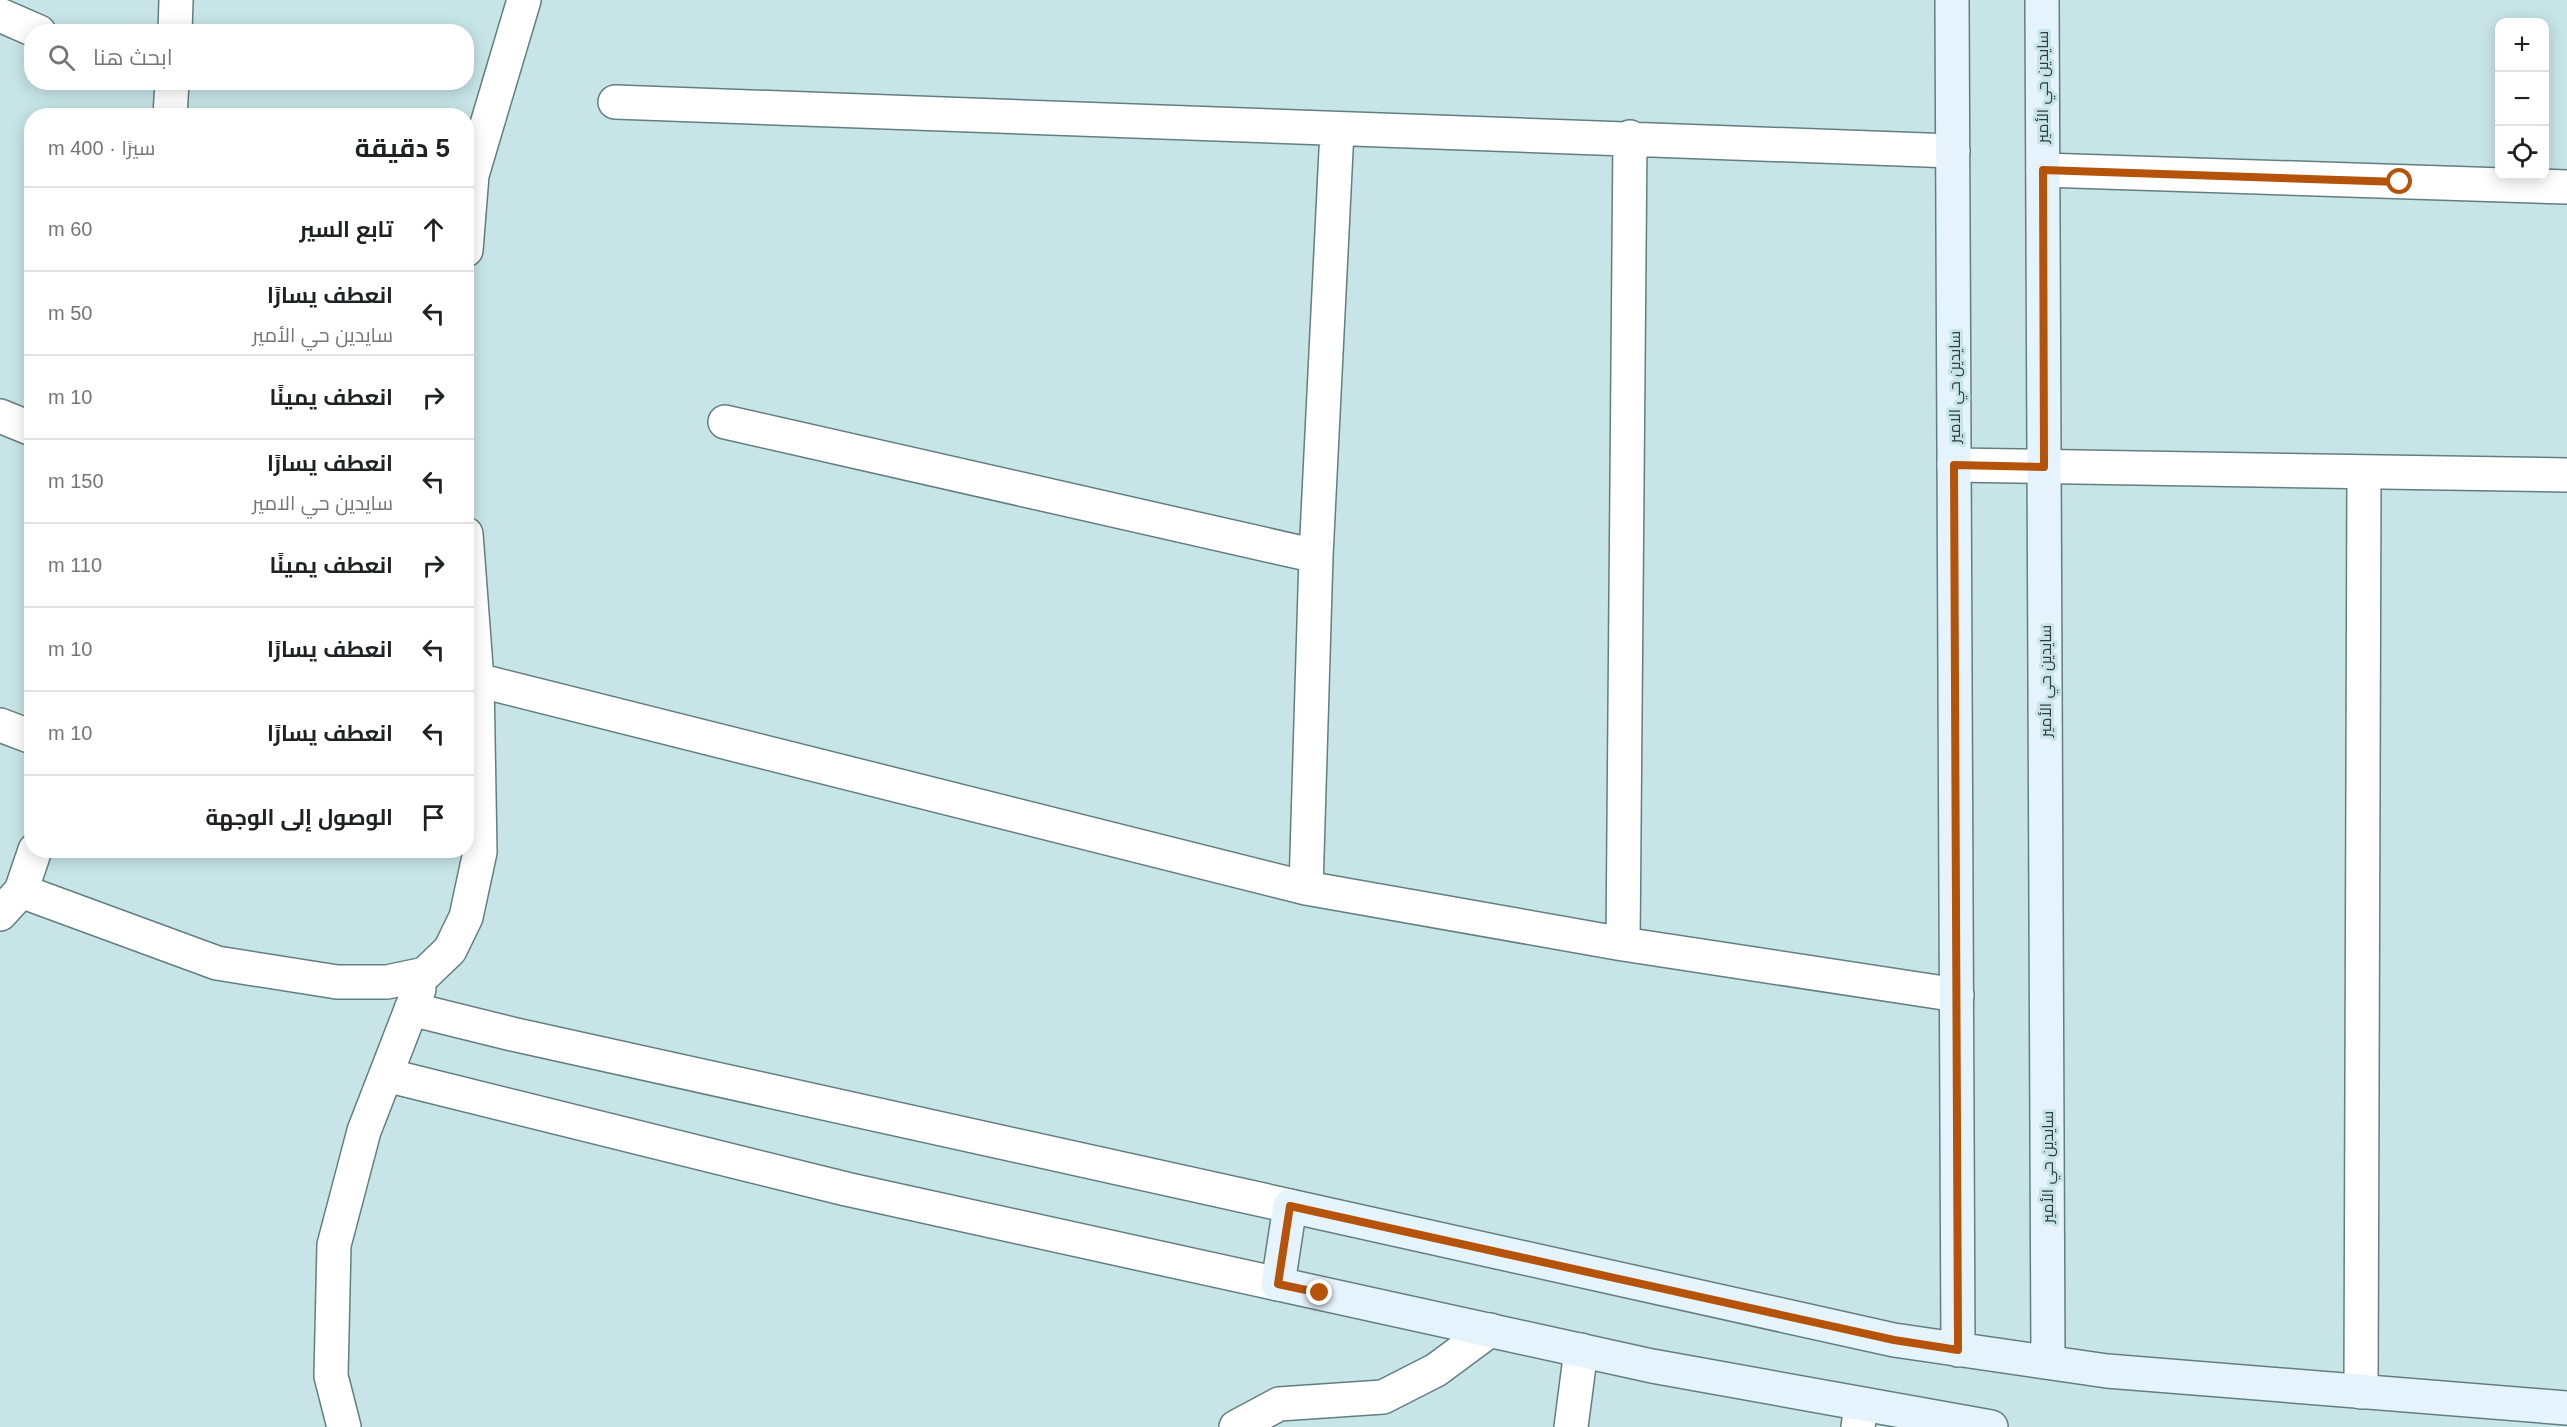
<!DOCTYPE html>
<html lang="ar">
<meta charset="utf-8">
<style>
body{margin:0;font-family:Helvetica,Cairo,sans-serif;background:#f6f6f6;color:#202124;direction:rtl}
.controls{position:absolute;right:18px;top:18px;display:grid;overflow:hidden;border-radius:12px;box-shadow:0 3px 15px #0003}
.controls button{width:54px;height:54px;display:grid;place-items:center;padding:0;border:0;border-bottom:2px solid #e0e0e0;background:#fff;color:#202124;font:30px sans-serif}
.stop{position:absolute;width:18px;height:18px;margin:-14px;border:4px solid #b45309;border-radius:50%;background:#fff}
.stop.end{background:#b45309;border-color:#fff;box-shadow:0 2px 6px #0008}
.list{margin:0;padding:0;list-style:none}
h2{display:flex;justify-content:space-between;align-items:center;height:78px;margin:0;padding:0 24px;font-size:26px}
h2 small{font-size:20px;font-weight:400;color:#757577}
.list li{display:grid;grid-template-columns:39px 1fr auto;gap:18px;align-items:center;box-sizing:border-box;height:84px;padding:0 24px;border-top:2px solid #e0e0e0}
.list b{display:block;font-size:22px;white-space:nowrap}
.list p{margin:0;font-size:20px;white-space:nowrap;color:#757577}
.list em{font-size:20px;font-style:normal;color:#757577}
.icon{flex:none;width:33px;height:33px;fill:none;stroke:currentColor;stroke-width:2;stroke-linecap:round;stroke-linejoin:round}
.map{position:relative;flex:none;width:2567px;height:1427px;overflow:hidden;direction:ltr}
.search{position:absolute;background:#fff;box-shadow:0 3px 15px #0003;left:24px;top:24px;width:450px;height:66px;display:flex;align-items:center;gap:15px;box-sizing:border-box;padding:0 21px;border-radius:24px;color:#757577;font-size:22px}
.panel{position:absolute;background:#fff;box-shadow:0 3px 15px #0003;left:24px;top:108px;width:450px;height:750px;border-radius:24px;direction:rtl}
.map>svg:first-child{display:block}
.lines{fill:none;stroke-linecap:round;stroke-linejoin:round}
.street-casing{stroke:#637e80;stroke-width:36}
.secondary-casing{stroke:#637e80;stroke-width:36}
.street{stroke:#fff;stroke-width:33}
.secondary{stroke:#e5f3fc;stroke-width:33}
.route{stroke:#b45309;stroke-width:8}
.labels{text-anchor:middle;stroke-width:6;stroke-linejoin:round;paint-order:stroke}
.street-label{font-size:16px;fill:#303c3d;stroke:#c7e5e7}
</style>
<div class="map">
<svg width="2567" height="1427" viewBox="0 0 2567 1427">
<rect width="100%" height="100%" fill="#c7e5e7"/>
<g class="lines">
<g class="street-casing">
<path id="street" d="M0,15L39,32
M175,32L176,0
M615,102L1953,151
M170,116L172,82
M2043,170L2567,187
M466,250L472,175L524,0
M0,416L32,429
M725,422L1316,556
M1954,465L2567,475
M477,680L1306,888L1623,944L1957,995
M0,725L32,737
M1306,888L1316,556L1337,130
M21,891L217,963L337,982H387L425,974L450,950L466,917L480,852L477,680L466,534
M0,914L21,891L35,850
M1623,944L1630,137
M411,1009L512,1034L1290,1206
M386,1075L846,1189L1278,1284
M2361,1392L2364,472
M344,1427L331,1376L334,1245L364,1131L419,989
M1236,1427L1279,1404L1383,1397L1436,1370L1490,1330
M1571,1427L1581,1350
M1858,1427L1861,1405"/>
</g>
<g class="secondary-casing">
<path id="secondary" d="M1952,0L1958,1350
M2042,0L2048,1362
M1991,1427L1652,1366L1278,1284L1290,1206L1894,1340L2107,1371L2567,1408"/>
</g>
<use href="#street" class="street"/>
<use href="#secondary" class="secondary"/>
</g>
<g class="lines">
<path class="route" d="M1320,1293L1278,1284L1290,1206L1894,1340L1958,1350L1954,465L2044,467L2043,170L2400,182"/>
</g>
<g class="labels">
<g class="street-label">
<text transform="translate(2042 87) rotate(-90)" y="6">سايدين حي الأمير</text>
<text transform="translate(1954 387) rotate(-90)" y="6">سايدين حي الامير</text>
<text transform="translate(2045 681) rotate(-90)" y="6">سايدين حي الأمير</text>
<text transform="translate(2047 1167) rotate(-90)" y="6">سايدين حي الأمير</text>
</g>
</g>
</svg>
<div class="controls">
<button>+</button>
<button>−</button>
<button><svg class="icon" aria-label="locate" viewBox="0 0 24 24"><circle cx="12" cy="12" r="6"/><path d="M12 2v4M12 18v4M2 12h4M18 12h4"/></svg></button>
</div>
<div class="stop" style="left:2400px;top:182px"></div>
<div class="stop end" style="left:1320px;top:1293px"></div>
<div class="search"><svg class="icon" aria-label="search" viewBox="0 0 24 24"><circle cx="10" cy="10" r="6"/><path d="M15 15l6 6"/></svg>ابحث هنا</div>
<section class="panel">
<h2>5 دقيقة<small>سيرًا · 400 m</small></h2>
<ul class="list">
<li><svg class="icon" aria-label="ahead" viewBox="0 0 24 24"><path d="M12 20V5M6 11l6-6 6 6"/></svg><div><b>تابع السير</b></div><em>60 m</em></li>
<li><svg class="icon" aria-label="left" viewBox="0 0 24 24"><path d="M17 20v-9H6M10 6l-5 5 5 5"/></svg><div><b>انعطف يسارًا</b><p>سايدين حي الأمير</p></div><em>50 m</em></li>
<li><svg class="icon" aria-label="right" viewBox="0 0 24 24"><path d="M7 20v-9h11M14 6l5 5-5 5"/></svg><div><b>انعطف يمينًا</b></div><em>10 m</em></li>
<li><svg class="icon" aria-label="left" viewBox="0 0 24 24"><path d="M17 20v-9H6M10 6l-5 5 5 5"/></svg><div><b>انعطف يسارًا</b><p>سايدين حي الامير</p></div><em>150 m</em></li>
<li><svg class="icon" aria-label="right" viewBox="0 0 24 24"><path d="M7 20v-9h11M14 6l5 5-5 5"/></svg><div><b>انعطف يمينًا</b></div><em>110 m</em></li>
<li><svg class="icon" aria-label="left" viewBox="0 0 24 24"><path d="M17 20v-9H6M10 6l-5 5 5 5"/></svg><div><b>انعطف يسارًا</b></div><em>10 m</em></li>
<li><svg class="icon" aria-label="left" viewBox="0 0 24 24"><path d="M17 20v-9H6M10 6l-5 5 5 5"/></svg><div><b>انعطف يسارًا</b></div><em>10 m</em></li>
<li><svg class="icon" aria-label="arrive" viewBox="0 0 24 24"><path d="M6 21V4h12l-3 4 3 4H6"/></svg><div><b>الوصول إلى الوجهة</b></div></li>
</ul>
</section>
</div>
